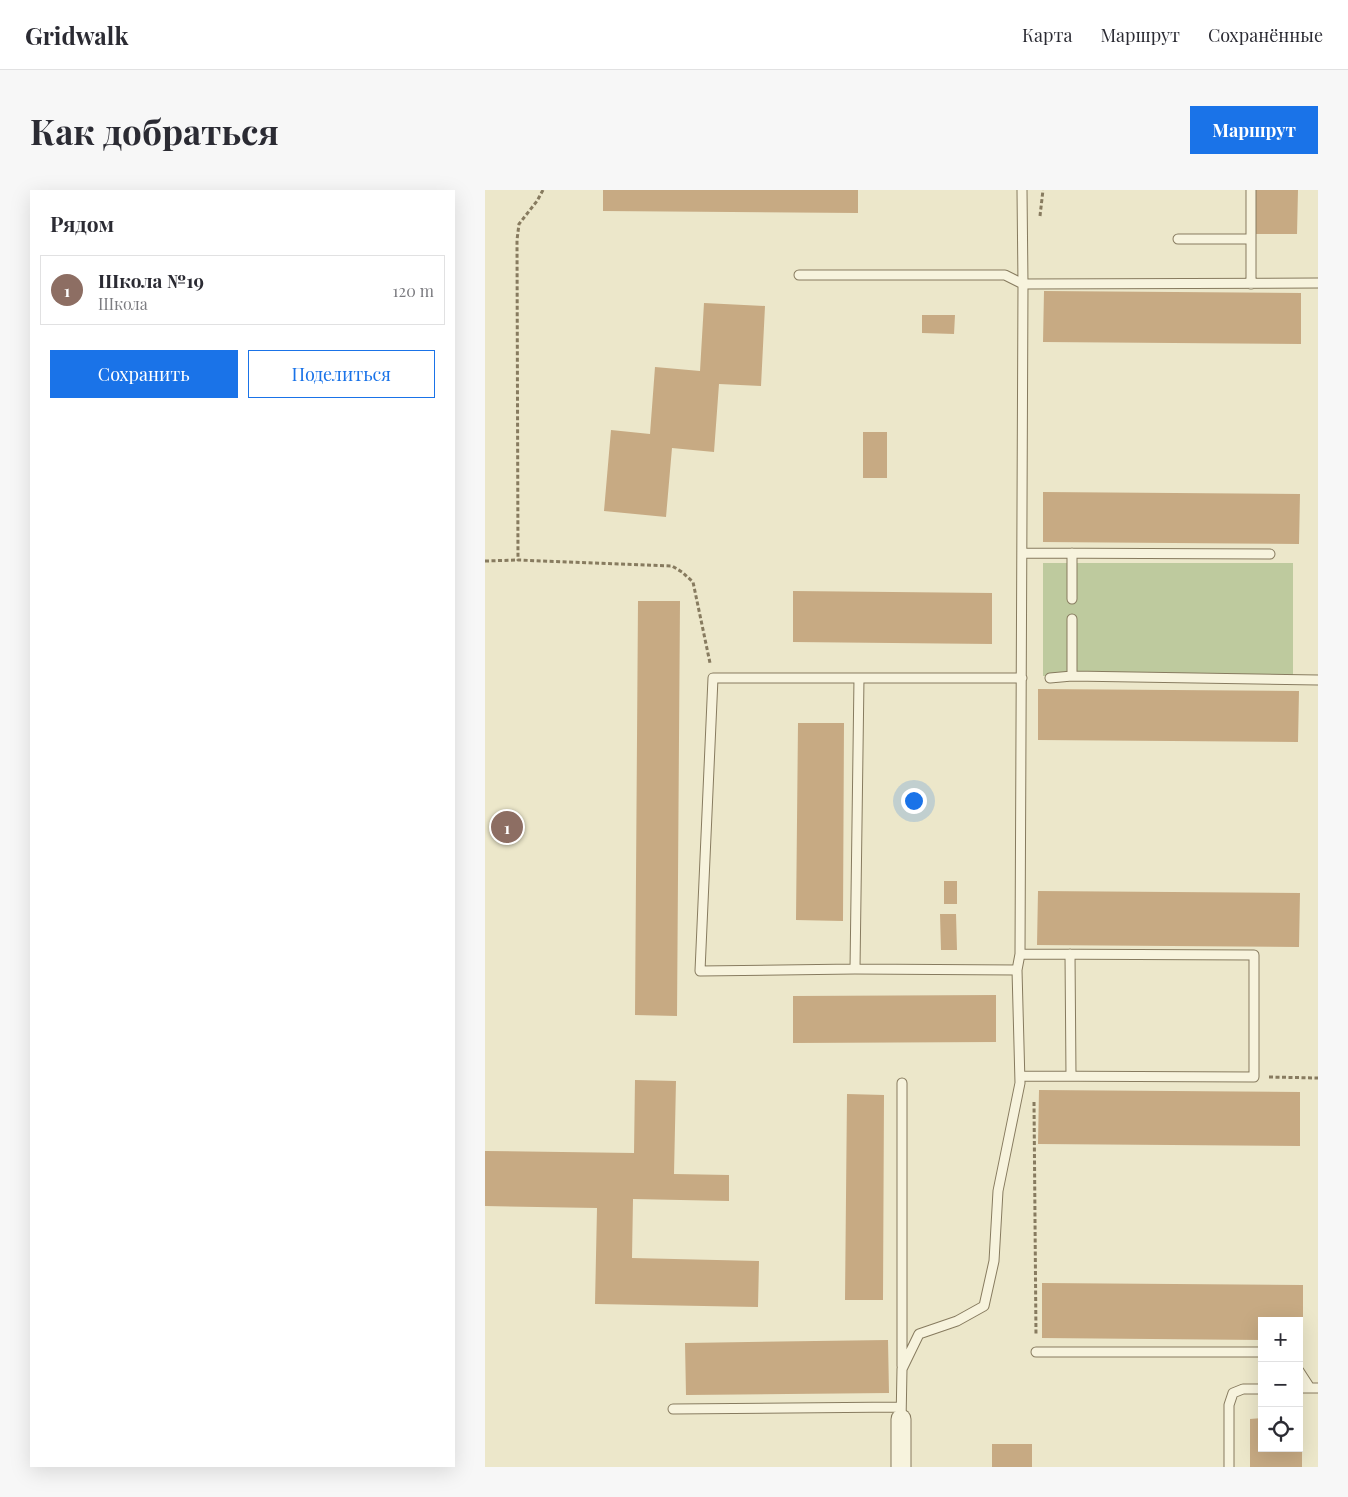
<!DOCTYPE html>
<html lang="ru">
<meta charset="utf-8">
<style>
body{margin:0;font-family:"Playfair Display",serif;background:#f7f7f7;color:#2b2b33}
.controls{position:absolute;right:15px;bottom:15px;display:grid;overflow:hidden;border-radius:0px;box-shadow:0 5px 20px #0002}
.controls button{width:45px;height:45px;display:grid;place-items:center;padding:0;border:0;border-bottom:1px solid #e1e1e2;background:#fff;color:#2b2b33;font:25px sans-serif}
.you{position:absolute;left:428px;top:610px;width:18px;height:18px;margin:-12px;border:4px solid #fff;border-radius:50%;background:#1a73e8;box-shadow:0 0 0 8px #1a73e833}
.badge{display:grid;place-items:center;width:32px;height:32px;border-radius:50%;background:#1a73e8;color:#fff;font-size:16px;font-weight:700}
.pin{position:absolute;translate:-50% -50%;border:2px solid #fff;box-shadow:0 1px 5px #0006}
.list{margin:0;padding:0;list-style:none}
h2{display:flex;justify-content:space-between;align-items:center;height:65px;margin:0;padding:0 20px;font-size:21px}
h2 small{font-size:16px;font-weight:400;color:#7c7c81}
.list li{display:grid;grid-template-columns:32px 1fr auto;gap:15px;align-items:center;box-sizing:border-box;height:70px;margin:0 10px 10px;padding:0 10px;border:1px solid #e1e1e2;border-radius:0px}
.list b{display:block;font-size:19px;white-space:nowrap}
.list p{margin:0;font-size:16px;white-space:nowrap;color:#7c7c81}
.list em{font-size:16px;font-style:normal;color:#7c7c81}
.actions{display:flex;gap:10px;padding:15px 20px}
.actions a{flex:1;padding:11px 0;border:1px solid #1a73e8;border-radius:0px;text-align:center;font-size:18px;color:#1a73e8}
.actions .main{background:#1a73e8;color:#fff}
.icon{flex:none;width:28px;height:28px;fill:none;stroke:currentColor;stroke-width:2;stroke-linecap:round;stroke-linejoin:round}
.map{position:relative;flex:none;width:833px;height:1277px;overflow:hidden;border-radius:0px}
header{display:flex;align-items:center;gap:30px;box-sizing:border-box;height:70px;padding:0 25px;background:#fff;border-bottom:1px solid #e1e1e2}
header strong{font-size:24px}
nav{display:flex;gap:28px;margin-inline-start:auto;font-size:18px}
.intro{display:flex;align-items:center;justify-content:space-between;box-sizing:border-box;height:120px;padding:0 30px}
h1{margin:0;font-size:35px}
.button{padding:12px 22px;border-radius:0px;background:#1a73e8;color:#fff;font-size:18px;font-weight:700}
main{display:flex;gap:30px;padding:0 30px}
aside{flex:1;background:#fff;border-radius:0px;box-shadow:0 5px 20px #0002}
.map>svg:first-child{display:block}
.green{fill:#beca9e}
.building{fill:#c7aa83}
.lines{fill:none;stroke-linecap:round;stroke-linejoin:round}
.service-casing{stroke:#877b5f;stroke-width:11}
.minor-casing{stroke:#877b5f;stroke-width:21}
.path{stroke:#877b5f;stroke-width:3;stroke-dasharray:4 2.5;stroke-linecap:butt}
.service{stroke:#f7f3dd;stroke-width:9}
.minor{stroke:#f7f3dd;stroke-width:19}
</style>
<header>
<strong>Gridwalk</strong>
<nav><a>Карта</a><a>Маршрут</a><a>Сохранённые</a></nav>
</header>
<div class="intro"><h1>Как добраться</h1><a class="button">Маршрут</a></div>
<main>
<aside>
<h2>Рядом<small></small></h2>
<ul class="list">
<li><span class="badge" style="background:#8d6e63">1</span><div><b>Школа №19</b><p>Школа</p></div><em>120 m</em></li>
</ul>
<div class="actions"><a class="main">Сохранить</a><a>Поделиться</a></div>
</aside>
<div class="map">
<svg width="833" height="1277" viewBox="0 0 833 1277">
<rect width="100%" height="100%" fill="#ece7ca"/>
<path class="green" d="M558,373H808V486H558Z"/>
<path class="building" d="M118,0H373V23L118,21Z
M769,0H813L812,44H768Z
M559,101L816,103V154L558,152Z
M219,113L280,116L276,196L234,194L229,262L187,258L181,327L119,321L126,240L165,244L170,177L215,181Z
M437,125H470L469,144L437,143Z
M378,242H402V288H378Z
M558,302L815,304L814,354L558,352Z
M308,401L507,403V454L308,452Z
M153,411H195L192,826L150,825Z
M553,499L814,501L813,552L553,550Z
M313,533H359L358,731L311,730Z
M459,691H472V714H459Z
M553,701L815,703L814,757L552,755Z
M455,724H471L472,760H456Z
M511,805V852L308,853V806Z
M150,890L191,891L189,984L244,985V1011L148,1009L147,1068L274,1071L273,1117L110,1114L112,1018L0,1016V961L149,963Z
M554,900L815,902V956L553,954Z
M362,904L399,905L398,1110H360Z
M557,1093L818,1095V1150H814V1131H777V1150L557,1148Z
M403,1150L404,1203L201,1205L200,1153Z
M777,1228V1258H814V1228H817V1277H765V1229Z
M507,1254H547V1277H507Z"/>
<g class="lines">
<g class="service-casing">
<path id="service" d="M537,0L538,94L833,93
M693,49H766
M314,85H520L538,94L535,764L532,780L535,893L513,1001L509,1071L499,1116L472,1131L434,1144L417,1179L416,1232
M766,94V0
M537,363L785,364
M587,409V363
M587,486V429
M565,488L587,486L833,490
M585,764L586,886
M370,779L374,488
M532,780L370,779L215,781L228,488H537
M535,886L769,887V765L535,764
M417,893V1176
M551,1162H777
M814,1181L825,1198
M814,1198H833
M188,1219L416,1217
M744,1277V1215L748,1203L758,1199H777"/>
</g>
<g class="minor-casing">
<path id="minor" d="M416,1277V1229"/>
</g>
<path class="path" d="M58,0L52,11L34,34L32,50L33,370L187,376L197,382L208,392L225,473
M555,26L558,0
M0,371L33,370
M784,887L833,888
M549,912L551,1146"/>
<use href="#service" class="service"/>
<use href="#minor" class="minor"/>
</g>
</svg>
<div class="controls">
<button>+</button>
<button>−</button>
<button><svg class="icon" aria-label="locate" viewBox="0 0 24 24"><circle cx="12" cy="12" r="6"/><path d="M12 2v4M12 18v4M2 12h4M18 12h4"/></svg></button>
</div>
<div class="you"></div>
<div class="pin badge" style="left:22px;top:637px;background:#8d6e63">1</div>
</div>
</main>
